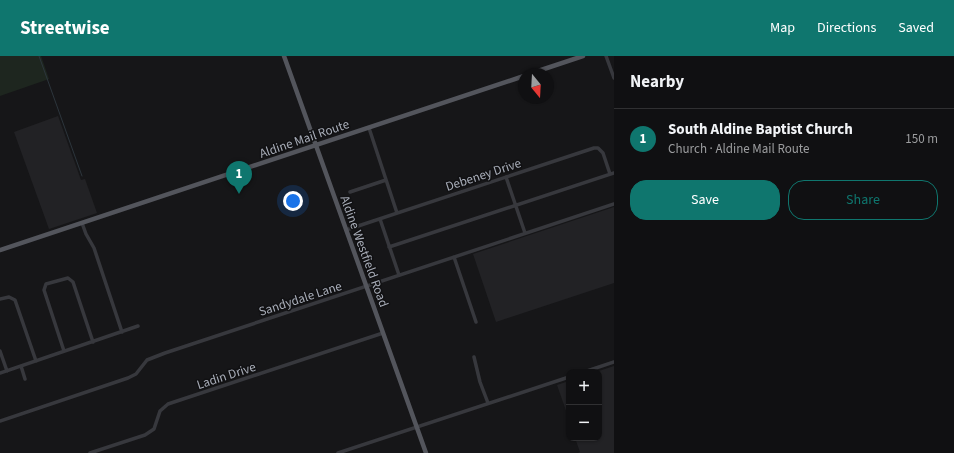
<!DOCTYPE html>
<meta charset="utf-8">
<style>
body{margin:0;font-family:"Source Sans 3",sans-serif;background:#19191b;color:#f1f3f6}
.controls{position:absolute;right:12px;bottom:12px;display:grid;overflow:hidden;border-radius:8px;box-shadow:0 1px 3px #0004}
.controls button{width:36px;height:36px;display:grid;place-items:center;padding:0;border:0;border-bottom:1px solid #303032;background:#101012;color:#f1f3f6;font:20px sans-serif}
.compass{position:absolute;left:518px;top:12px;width:36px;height:36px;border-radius:50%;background:#101012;box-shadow:0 1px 3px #0004;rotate:162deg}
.you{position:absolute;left:293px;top:145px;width:14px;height:14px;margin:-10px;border:3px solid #fff;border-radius:50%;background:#1a73e8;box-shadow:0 0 0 6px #1a73e833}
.badge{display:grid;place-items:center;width:26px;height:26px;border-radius:50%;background:#0f766e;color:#fff;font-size:13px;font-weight:700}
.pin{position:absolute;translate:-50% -33px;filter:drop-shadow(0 1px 2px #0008)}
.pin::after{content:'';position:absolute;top:21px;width:14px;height:12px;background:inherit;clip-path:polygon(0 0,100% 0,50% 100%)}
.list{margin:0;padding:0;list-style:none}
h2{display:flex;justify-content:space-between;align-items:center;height:52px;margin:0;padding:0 16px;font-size:17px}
h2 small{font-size:13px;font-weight:400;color:#9c9d9f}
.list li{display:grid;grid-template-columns:26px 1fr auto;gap:12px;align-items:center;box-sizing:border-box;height:60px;padding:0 16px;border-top:1px solid #303032}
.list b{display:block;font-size:15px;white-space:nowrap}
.list p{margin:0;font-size:13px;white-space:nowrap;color:#9c9d9f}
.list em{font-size:13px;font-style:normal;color:#9c9d9f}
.actions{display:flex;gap:8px;padding:12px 16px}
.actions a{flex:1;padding:9px 0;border:1px solid #0f766e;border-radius:16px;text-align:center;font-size:14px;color:#0f766e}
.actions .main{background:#0f766e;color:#fff}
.map{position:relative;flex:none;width:614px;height:397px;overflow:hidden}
header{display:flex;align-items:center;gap:24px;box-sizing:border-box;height:56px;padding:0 20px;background:#0f766e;color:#fff}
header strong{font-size:19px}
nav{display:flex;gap:22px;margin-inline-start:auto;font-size:14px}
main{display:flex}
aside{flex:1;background:#101012}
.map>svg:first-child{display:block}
.built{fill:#222225}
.green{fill:#1e261f}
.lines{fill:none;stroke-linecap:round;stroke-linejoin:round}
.stream{stroke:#2c353c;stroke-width:1}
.minor{stroke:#37383d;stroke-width:3.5}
.major{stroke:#53555c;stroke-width:4.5}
.labels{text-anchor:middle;stroke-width:3;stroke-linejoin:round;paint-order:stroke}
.street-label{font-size:13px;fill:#a8adb8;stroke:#111113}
</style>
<header>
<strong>Streetwise</strong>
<nav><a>Map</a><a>Directions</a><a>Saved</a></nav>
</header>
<main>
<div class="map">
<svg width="614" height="397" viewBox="0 0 614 397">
<rect width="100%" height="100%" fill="#161618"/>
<path class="built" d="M58,60L81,124L85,123L97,157L49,173L14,76Z
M614,151V227L496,266L473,198Z
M614,310V397H578L580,396L575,382H599V316H596Z
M569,325V363L557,329Z"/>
<path class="green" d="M0,0H41L49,23L0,40Z"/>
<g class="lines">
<path class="stream" d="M39,0L82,120"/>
<path class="minor" d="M606,0L614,22
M369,72L397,157
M506,121L525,177
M350,136L386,124
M380,163L399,219
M82,167L86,178L94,192L122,276
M346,174L594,92H598L603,97L610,118
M389,191L614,117
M454,201L476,266
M0,243L9,241L15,244L36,305
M0,295L7,315
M64,295L44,234L46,228L68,222L73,226L93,286
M474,301L480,326L488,347
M21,310L25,323
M584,316L614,306
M0,317L138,270
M0,365L128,322L136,318L147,304L165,297L614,148
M90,397L145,379L154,373L160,355L168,348L383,277
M338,397L569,321"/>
<path class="major" d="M284,0L426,397
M529,18L583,0
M0,194L524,20"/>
</g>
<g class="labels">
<g class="street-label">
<text transform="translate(304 82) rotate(-19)" y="5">Aldine Mail Route</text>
<text transform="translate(483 118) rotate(-18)" y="5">Debeney Drive</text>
<text transform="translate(365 195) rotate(70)" y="5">Aldine Westfield Road</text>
<text transform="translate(300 242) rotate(-18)" y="5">Sandydale Lane</text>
<text transform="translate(226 319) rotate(-18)" y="5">Ladin Drive</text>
</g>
</g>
</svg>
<div class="controls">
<button>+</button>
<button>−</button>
</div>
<svg class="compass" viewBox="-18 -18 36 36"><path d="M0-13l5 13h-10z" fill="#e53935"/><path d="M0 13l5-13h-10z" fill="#9c9d9f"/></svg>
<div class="you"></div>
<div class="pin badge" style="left:239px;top:138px">1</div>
</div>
<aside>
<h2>Nearby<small></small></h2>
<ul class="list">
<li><span class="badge">1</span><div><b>South Aldine Baptist Church</b><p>Church · Aldine Mail Route</p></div><em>150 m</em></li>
</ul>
<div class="actions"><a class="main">Save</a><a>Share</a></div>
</aside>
</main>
